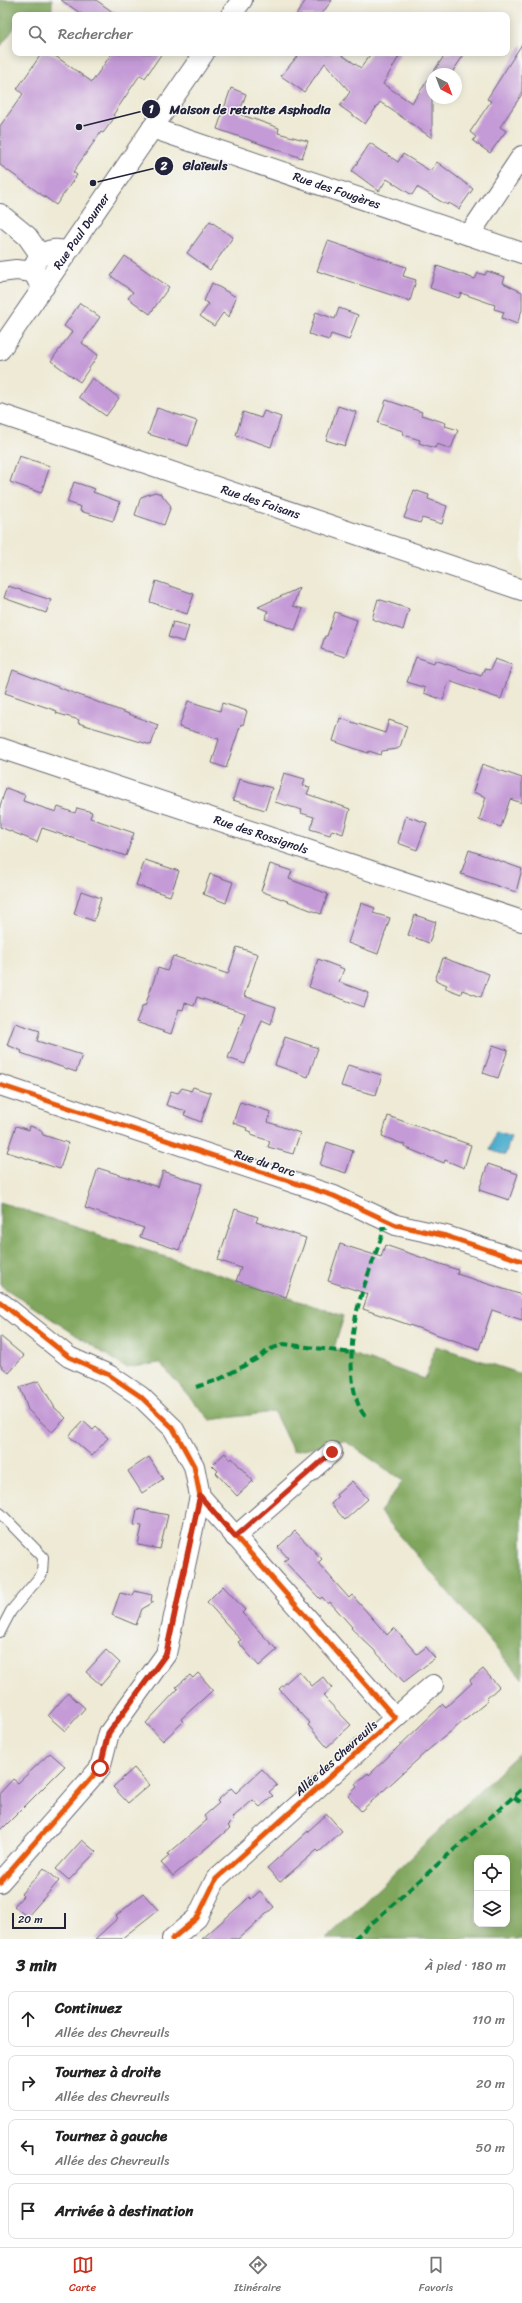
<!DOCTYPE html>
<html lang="fr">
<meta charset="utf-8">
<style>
body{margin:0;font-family:Sriracha,sans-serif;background:#f2f2f2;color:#222}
.controls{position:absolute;right:12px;bottom:12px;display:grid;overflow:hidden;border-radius:8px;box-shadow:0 2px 10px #0003}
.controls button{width:36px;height:36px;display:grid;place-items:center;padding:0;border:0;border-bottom:1px solid #e0e0e0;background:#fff;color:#222;font:20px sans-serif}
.compass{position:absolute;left:426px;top:68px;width:36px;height:36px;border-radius:50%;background:#fff;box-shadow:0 2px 10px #0003;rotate:138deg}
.scale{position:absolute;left:12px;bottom:10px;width:54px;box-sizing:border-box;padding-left:4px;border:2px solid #22223b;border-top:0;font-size:11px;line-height:14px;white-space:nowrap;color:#22223b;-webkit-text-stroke:3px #f6f6f2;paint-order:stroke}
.stop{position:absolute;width:12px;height:12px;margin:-9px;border:3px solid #c8321e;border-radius:50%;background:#fff}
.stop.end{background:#c8321e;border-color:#fff;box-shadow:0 1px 4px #0008}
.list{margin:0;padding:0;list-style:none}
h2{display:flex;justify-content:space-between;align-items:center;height:52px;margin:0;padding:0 16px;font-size:17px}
h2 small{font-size:13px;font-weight:400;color:#767676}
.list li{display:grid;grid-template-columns:26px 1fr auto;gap:12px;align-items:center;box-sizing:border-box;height:56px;margin:0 8px 8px;padding:0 8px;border:1px solid #e0e0e0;border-radius:8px}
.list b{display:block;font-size:15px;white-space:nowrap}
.list p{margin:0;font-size:13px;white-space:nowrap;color:#767676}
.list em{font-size:13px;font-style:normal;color:#767676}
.icon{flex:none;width:22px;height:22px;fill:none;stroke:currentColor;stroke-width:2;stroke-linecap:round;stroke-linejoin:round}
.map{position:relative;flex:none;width:522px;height:1939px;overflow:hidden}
.search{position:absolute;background:#fff;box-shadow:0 2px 10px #0003;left:12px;right:12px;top:12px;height:44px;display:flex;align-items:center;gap:10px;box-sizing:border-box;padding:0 14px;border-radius:8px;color:#767676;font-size:15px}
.sheet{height:308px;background:#fff}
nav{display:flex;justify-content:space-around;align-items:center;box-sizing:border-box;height:56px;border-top:1px solid #e0e0e0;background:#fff;font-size:11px;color:#767676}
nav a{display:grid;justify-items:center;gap:2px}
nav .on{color:#c8321e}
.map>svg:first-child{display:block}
.forest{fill:#7fa65c;stroke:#50644c;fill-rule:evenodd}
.water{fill:#50afcf;stroke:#396885}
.building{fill:#c59bd7}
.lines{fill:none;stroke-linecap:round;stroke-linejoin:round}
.lane-casing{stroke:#696871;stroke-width:12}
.street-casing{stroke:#696871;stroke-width:22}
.lane{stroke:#fff;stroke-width:10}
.street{stroke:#fff;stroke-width:20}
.quiet{stroke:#00873e;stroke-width:4;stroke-dasharray:8 4;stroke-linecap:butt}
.cycleway-casing{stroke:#f6f6f2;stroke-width:8}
.cycleway{stroke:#e8590c;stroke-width:5}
.route{stroke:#c8321e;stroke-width:5}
.labels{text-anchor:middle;stroke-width:3;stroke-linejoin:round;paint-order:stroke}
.street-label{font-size:12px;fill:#22223b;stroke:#f6f6f2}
.leader{fill:none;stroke:#22223b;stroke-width:1.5}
.callout-dot{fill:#22223b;stroke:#f6f6f2;stroke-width:1.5}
.mark-label{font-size:12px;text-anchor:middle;font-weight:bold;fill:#fff}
.callout-label{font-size:13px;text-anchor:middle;font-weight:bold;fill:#22223b;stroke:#f6f6f2;stroke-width:3;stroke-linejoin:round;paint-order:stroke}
</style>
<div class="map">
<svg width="522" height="1939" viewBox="0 0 522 1939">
<rect width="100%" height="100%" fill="#f6f6f2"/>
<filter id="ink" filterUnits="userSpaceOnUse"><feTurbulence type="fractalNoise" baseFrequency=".025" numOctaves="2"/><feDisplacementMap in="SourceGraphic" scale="8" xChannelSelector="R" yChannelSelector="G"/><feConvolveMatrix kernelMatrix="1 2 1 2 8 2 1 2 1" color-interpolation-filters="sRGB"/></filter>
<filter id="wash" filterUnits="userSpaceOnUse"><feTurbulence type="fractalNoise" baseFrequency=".012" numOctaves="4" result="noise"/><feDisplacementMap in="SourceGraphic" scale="16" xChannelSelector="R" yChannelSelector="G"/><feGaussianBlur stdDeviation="0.9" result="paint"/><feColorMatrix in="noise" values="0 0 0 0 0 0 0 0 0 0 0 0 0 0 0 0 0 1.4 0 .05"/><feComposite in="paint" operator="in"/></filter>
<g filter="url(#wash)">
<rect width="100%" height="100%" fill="#eeead5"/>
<path class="forest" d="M0,0H52V15H15V27L0,47Z
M0,1202L344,1316L334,1348L425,1379L436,1346L522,1374V1679L380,1512L403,1481L345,1441L293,1451L274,1412L210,1420L160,1363L126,1368L0,1285Z
M522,1750V1939H326ZM477,1858H507V1924H477Z"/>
<path class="water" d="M496,1132L511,1137L505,1155L490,1150Z"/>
<g id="blocks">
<path class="building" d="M61,0H96L117,15H83Z
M306,0H332L321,15H296Z
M522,44V94L500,127L506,131L490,153L473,141L476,137L470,132L491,101L487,99Z
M42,53H51L92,82L112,53H162L145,78L140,75L113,115L115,117L103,133L101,132L73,172L77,175L56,205L0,165V126L23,94L17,89Z
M300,53H339L361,68L371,53H401L383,84L412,103L432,74V138L380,102L365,124L340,106L350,92L325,63L304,92L281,76Z
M446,53H465L451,74H432Z
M231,88L246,94L239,114L279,128L278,133L308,141L302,158L217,129Z
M370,143L398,162L403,154L430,171L437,162L473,189L459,209L449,203L448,205L440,201L417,187L412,195L387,179L379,191L352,171Z
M210,221L233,237L210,270L187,253Z
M328,241L406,267L403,276L416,280L410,301L317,271Z
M125,256L169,287L150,314L128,298L133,292L111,276Z
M437,266L475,279L478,273L485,275L487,271L505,277L503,283L522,292V310L517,324L502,318L504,312L494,309L495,305L461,293L459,298L430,288Z
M212,283L236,297L229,317L223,313L214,326L200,316L209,304L204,301Z
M80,303L100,317L82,343L98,355L80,382L51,361L72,332L64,326Z
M339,308L358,315L349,340L331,334L329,340L309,334L316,312L335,319Z
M92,378L119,398L106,416L79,397Z
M386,400L422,412L421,415L446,423L445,426L458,430L451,449L437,444L435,448L419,443L420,440L404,435L403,431L378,423Z
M338,406L356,412L345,446L326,440Z
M157,408L197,421L188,446L148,434Z
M264,411L281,417L271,447L236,435L243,412L261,418Z
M19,456L50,466L41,493L10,482Z
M74,482L95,489L93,492L120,502L113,521L80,511L81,507L67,502Z
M414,490L429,495L428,499L447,506L442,524L422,518L420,523L404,518Z
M155,492L161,494L171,506L164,525L135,515L141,497Z
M156,581L194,594L187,614L150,602Z
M8,586L51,600L46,613L4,598Z
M299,588L293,606L303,609L295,630L265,619L268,611L258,607Z
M378,599L409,609L403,630L372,619Z
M335,612L357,620L345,657L321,649L325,636H327Z
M173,622L189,626L184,642L168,637Z
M416,657L434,663L435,660L481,676L484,669L490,670L495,659L512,665L501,699L449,681L443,700L424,693L425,688L407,682Z
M13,670L158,725L151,745L78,723L79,720L56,713L57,711L5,693Z
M188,701L220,711L222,703L247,711L243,725L241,724L226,768L212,763L219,739L179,727Z
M340,718L385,733L389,720L407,726L400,747L397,749L382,751L381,755L369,751L368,753L333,741Z
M482,764L522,778V803L510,799L501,827L479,820L486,797L473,792Z
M284,773L305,779L303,786L310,787L307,794L350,809L343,834L332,830L330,835L310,829L314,817L301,813L302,810L275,802Z
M239,779L272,788L265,810L233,800Z
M6,788L25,795L23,801L56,812L58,807L75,813L77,808L92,812L90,818L134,833L126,856L42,828L37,842L0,827V806Z
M406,816L427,823L417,850L398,843Z
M469,850L522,869L516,892L461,874Z
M145,860L179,871L170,896L136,885Z
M270,864L292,871L289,879L328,894L321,914L261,891Z
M210,874L233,882L226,903L203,894Z
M81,891L101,898L94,921L74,914Z
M361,903L375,908L373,913L390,918L378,954L348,943Z
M415,915L436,922L429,943L408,935Z
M237,947L258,954L244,996L276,1007L271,1024L262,1020L245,1064L228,1058L245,1013L197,997L194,1006L185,1003L183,1010L179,1009L171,1034L136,1022L143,1005L145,1006L158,968L167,971L173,956L228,974Z
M443,958L489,974L481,997L462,990L461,994L445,988L447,985L435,980Z
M318,959L344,969L339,982L369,993L364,1007L309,987Z
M15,1023L40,1031L37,1041L82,1055L76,1072L21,1053L22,1051L7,1045Z
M285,1037L318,1048L308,1077L275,1065Z
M493,1045L508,1050L498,1078L483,1073Z
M348,1065L382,1075L376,1095L341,1086Z
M193,1087L211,1093L201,1122L184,1115L186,1111L166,1105L171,1091L178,1093L182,1088L191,1091Z
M240,1102L271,1112L268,1122L300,1133L293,1154L268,1147L270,1141L251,1135L252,1132L246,1130L247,1128L233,1123Z
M388,1116L471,1145L464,1168L445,1160L444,1163L404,1147L405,1145L382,1136Z
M16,1126L29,1130L30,1126L41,1130L43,1135L68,1143L60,1169L7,1152Z
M327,1142L353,1151L346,1173L320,1165Z
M488,1164L518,1174L509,1200L479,1190Z
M98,1168L158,1187L163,1171L202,1184L179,1250L140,1237L144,1228L85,1208Z
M235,1209L258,1217L256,1222L306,1238L286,1297L236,1281L241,1268L218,1260Z
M340,1244L381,1257L385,1245L458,1270L457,1274L522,1295V1320L492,1310L479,1349L363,1309L368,1294L328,1281Z
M0,1336L24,1356L9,1373L0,1365Z
M39,1381L55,1408L66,1418L52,1432L28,1410L20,1387Z
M83,1421L93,1430L96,1427L108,1438L92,1456L69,1436Z
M225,1453L230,1460L232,1458L253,1481L237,1496L216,1473L218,1471L212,1465Z
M149,1457L163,1479L142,1493L128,1471Z
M352,1481L368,1499L345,1520L331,1504L338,1497L336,1495Z
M137,1509L168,1515L160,1549L138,1545L142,1526L134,1525Z
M295,1531L322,1559L318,1563L349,1598L352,1595L387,1635L394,1628L417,1654L426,1647L435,1658L404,1682L373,1649L351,1628L352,1627L330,1602L328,1604L322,1597L320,1599L284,1561L288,1558L278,1547Z
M223,1586L245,1610L242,1613L277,1650L259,1666L238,1642L241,1640L207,1602Z
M134,1591L152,1595L151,1601L154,1602L142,1609L136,1625L112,1615L120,1593L133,1596Z
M106,1650L120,1663L101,1685L86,1672Z
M483,1669L499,1687L486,1699L488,1701L427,1751L361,1811L348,1796L357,1787L355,1784L368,1773L369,1775L443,1704L446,1707L472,1683L470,1680Z
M299,1671L312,1686L323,1677L332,1688L323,1696L351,1725L327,1747L308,1725L310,1723L279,1689Z
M198,1673L213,1690L181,1719L183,1722L163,1741L146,1723L178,1689L176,1687L190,1675L193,1678Z
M68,1693L85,1708L65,1731L48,1716Z
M50,1753L65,1766L0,1831V1793L13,1779L18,1783Z
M134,1768L149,1785L128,1803L113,1787Z
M262,1769L277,1785L269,1792L273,1796L260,1807L253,1800L232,1818L234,1820L228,1826L230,1828L173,1876L161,1863L169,1856L168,1854L207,1820L204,1816L219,1803L217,1801L231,1788L236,1793Z
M327,1814L342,1831L319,1852L317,1850L280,1882L267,1868Z
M82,1840L96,1852L69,1880L56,1869Z
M44,1868L59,1881L27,1917L14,1906L23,1896L21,1894Z
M260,1891L274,1907L238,1939H202L244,1902L249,1897L251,1899Z
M143,1893L158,1910L121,1939H95L118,1918L116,1916Z"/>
</g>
</g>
<g filter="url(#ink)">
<use href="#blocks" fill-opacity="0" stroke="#696871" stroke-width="1"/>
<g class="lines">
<g class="lane-casing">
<path id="lane" d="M0,1513L43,1557L42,1574L11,1611L0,1632"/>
</g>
<g class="street-casing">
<g id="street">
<path d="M231,15L242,0"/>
<path id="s1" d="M152,128L522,253"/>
<path d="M0,214L27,236L41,256"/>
<path d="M469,235L522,156"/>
<path d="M0,272L16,270L34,272"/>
<path d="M44,287C21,269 42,242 67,252"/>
<path id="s2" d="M0,350L204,53"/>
<path id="s3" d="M0,414L522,590"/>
<path id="s4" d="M0,748L522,921"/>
<path d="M0,1085L334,1196L396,1225L446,1236L522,1261"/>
<path d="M0,1302L69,1357L109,1375L140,1396L173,1428L194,1466L200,1496L166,1654L109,1733L100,1768L0,1882"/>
<path d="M235,1537L332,1452"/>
<path d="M395,1718L433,1685"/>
<path d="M172,1939L197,1918L216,1879L395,1718L200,1496"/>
</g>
</g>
<use href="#lane" class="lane"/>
<use href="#street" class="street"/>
<path class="quiet" d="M196,1387L218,1380L260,1357L268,1350L284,1344L353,1353
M365,1416C348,1396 350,1346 355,1321C360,1291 374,1261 383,1232L382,1228H386L389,1222
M514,1797L522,1803
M354,1939L522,1789"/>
<g class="cycleway-casing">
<path id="cycleway" d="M0,1085L334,1196L396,1225L446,1236L522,1261
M0,1302L69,1357L109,1375L140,1396L173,1428L194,1466L200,1496L166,1654L109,1733L100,1768L0,1882
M172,1939L197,1918L216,1879L395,1718L200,1496"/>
</g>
<use href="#cycleway" class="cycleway"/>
</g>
</g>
<g class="lines" filter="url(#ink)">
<path class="route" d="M100,1768L108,1733L166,1654L200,1496L235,1537L332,1452"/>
</g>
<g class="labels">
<g class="street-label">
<text dy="4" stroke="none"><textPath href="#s1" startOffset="195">Rue des Fougères</textPath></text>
<text dy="4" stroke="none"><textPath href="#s2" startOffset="144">Rue Paul Doumer</textPath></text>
<text dy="4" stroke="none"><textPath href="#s3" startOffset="275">Rue des Faisans</textPath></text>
<text dy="4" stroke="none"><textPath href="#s4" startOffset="275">Rue des Rossignols</textPath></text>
<text transform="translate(265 1163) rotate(18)" y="4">Rue du Parc</text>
<text transform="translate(336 1758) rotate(-42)" y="4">Allée des Chevreuils</text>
</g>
</g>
<path class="leader" d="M79 127L151 109M93 183L164 166"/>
<g class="callout-dot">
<circle cx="79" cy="127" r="4"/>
<circle cx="93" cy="183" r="4"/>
<circle cx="151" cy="109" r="10"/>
<circle cx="164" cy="166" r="10"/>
</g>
<g class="mark-label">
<text x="151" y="113">1</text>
<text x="164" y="170">2</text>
</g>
<g class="callout-label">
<text x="250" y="114">Maison de retraite Asphodia</text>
<text x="205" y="170">Glaïeuls</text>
</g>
</svg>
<div class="controls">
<button><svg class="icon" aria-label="locate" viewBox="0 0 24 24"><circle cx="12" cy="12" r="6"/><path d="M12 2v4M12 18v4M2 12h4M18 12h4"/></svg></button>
<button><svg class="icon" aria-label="layers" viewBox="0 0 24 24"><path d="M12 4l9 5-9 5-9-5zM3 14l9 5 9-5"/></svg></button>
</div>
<svg class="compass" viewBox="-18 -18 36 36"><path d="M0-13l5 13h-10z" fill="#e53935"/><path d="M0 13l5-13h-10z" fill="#767676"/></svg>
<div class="scale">20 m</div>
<div class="stop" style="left:100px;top:1768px"></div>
<div class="stop end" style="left:332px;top:1452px"></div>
<div class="search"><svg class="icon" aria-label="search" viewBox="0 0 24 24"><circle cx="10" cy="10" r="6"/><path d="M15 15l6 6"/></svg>Rechercher</div>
</div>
<section class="sheet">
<h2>3 min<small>À pied · 180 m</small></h2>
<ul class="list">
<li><svg class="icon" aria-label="ahead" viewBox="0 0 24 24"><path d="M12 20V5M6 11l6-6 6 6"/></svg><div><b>Continuez</b><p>Allée des Chevreuils</p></div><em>110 m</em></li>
<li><svg class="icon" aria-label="right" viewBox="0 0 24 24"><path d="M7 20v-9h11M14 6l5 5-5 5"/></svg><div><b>Tournez à droite</b><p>Allée des Chevreuils</p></div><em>20 m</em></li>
<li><svg class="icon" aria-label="left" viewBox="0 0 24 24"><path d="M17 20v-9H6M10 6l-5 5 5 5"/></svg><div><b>Tournez à gauche</b><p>Allée des Chevreuils</p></div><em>50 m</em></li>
<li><svg class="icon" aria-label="arrive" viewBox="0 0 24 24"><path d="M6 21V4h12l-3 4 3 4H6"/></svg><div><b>Arrivée à destination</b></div></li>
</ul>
</section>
<nav>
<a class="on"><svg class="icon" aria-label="map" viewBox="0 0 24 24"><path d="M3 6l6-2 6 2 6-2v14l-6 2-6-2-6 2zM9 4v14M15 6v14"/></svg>Carte</a>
<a><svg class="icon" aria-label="directions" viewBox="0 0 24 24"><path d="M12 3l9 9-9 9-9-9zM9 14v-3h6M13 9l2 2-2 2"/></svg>Itinéraire</a>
<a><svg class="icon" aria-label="saved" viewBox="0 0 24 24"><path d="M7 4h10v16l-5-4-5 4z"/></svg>Favoris</a>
</nav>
